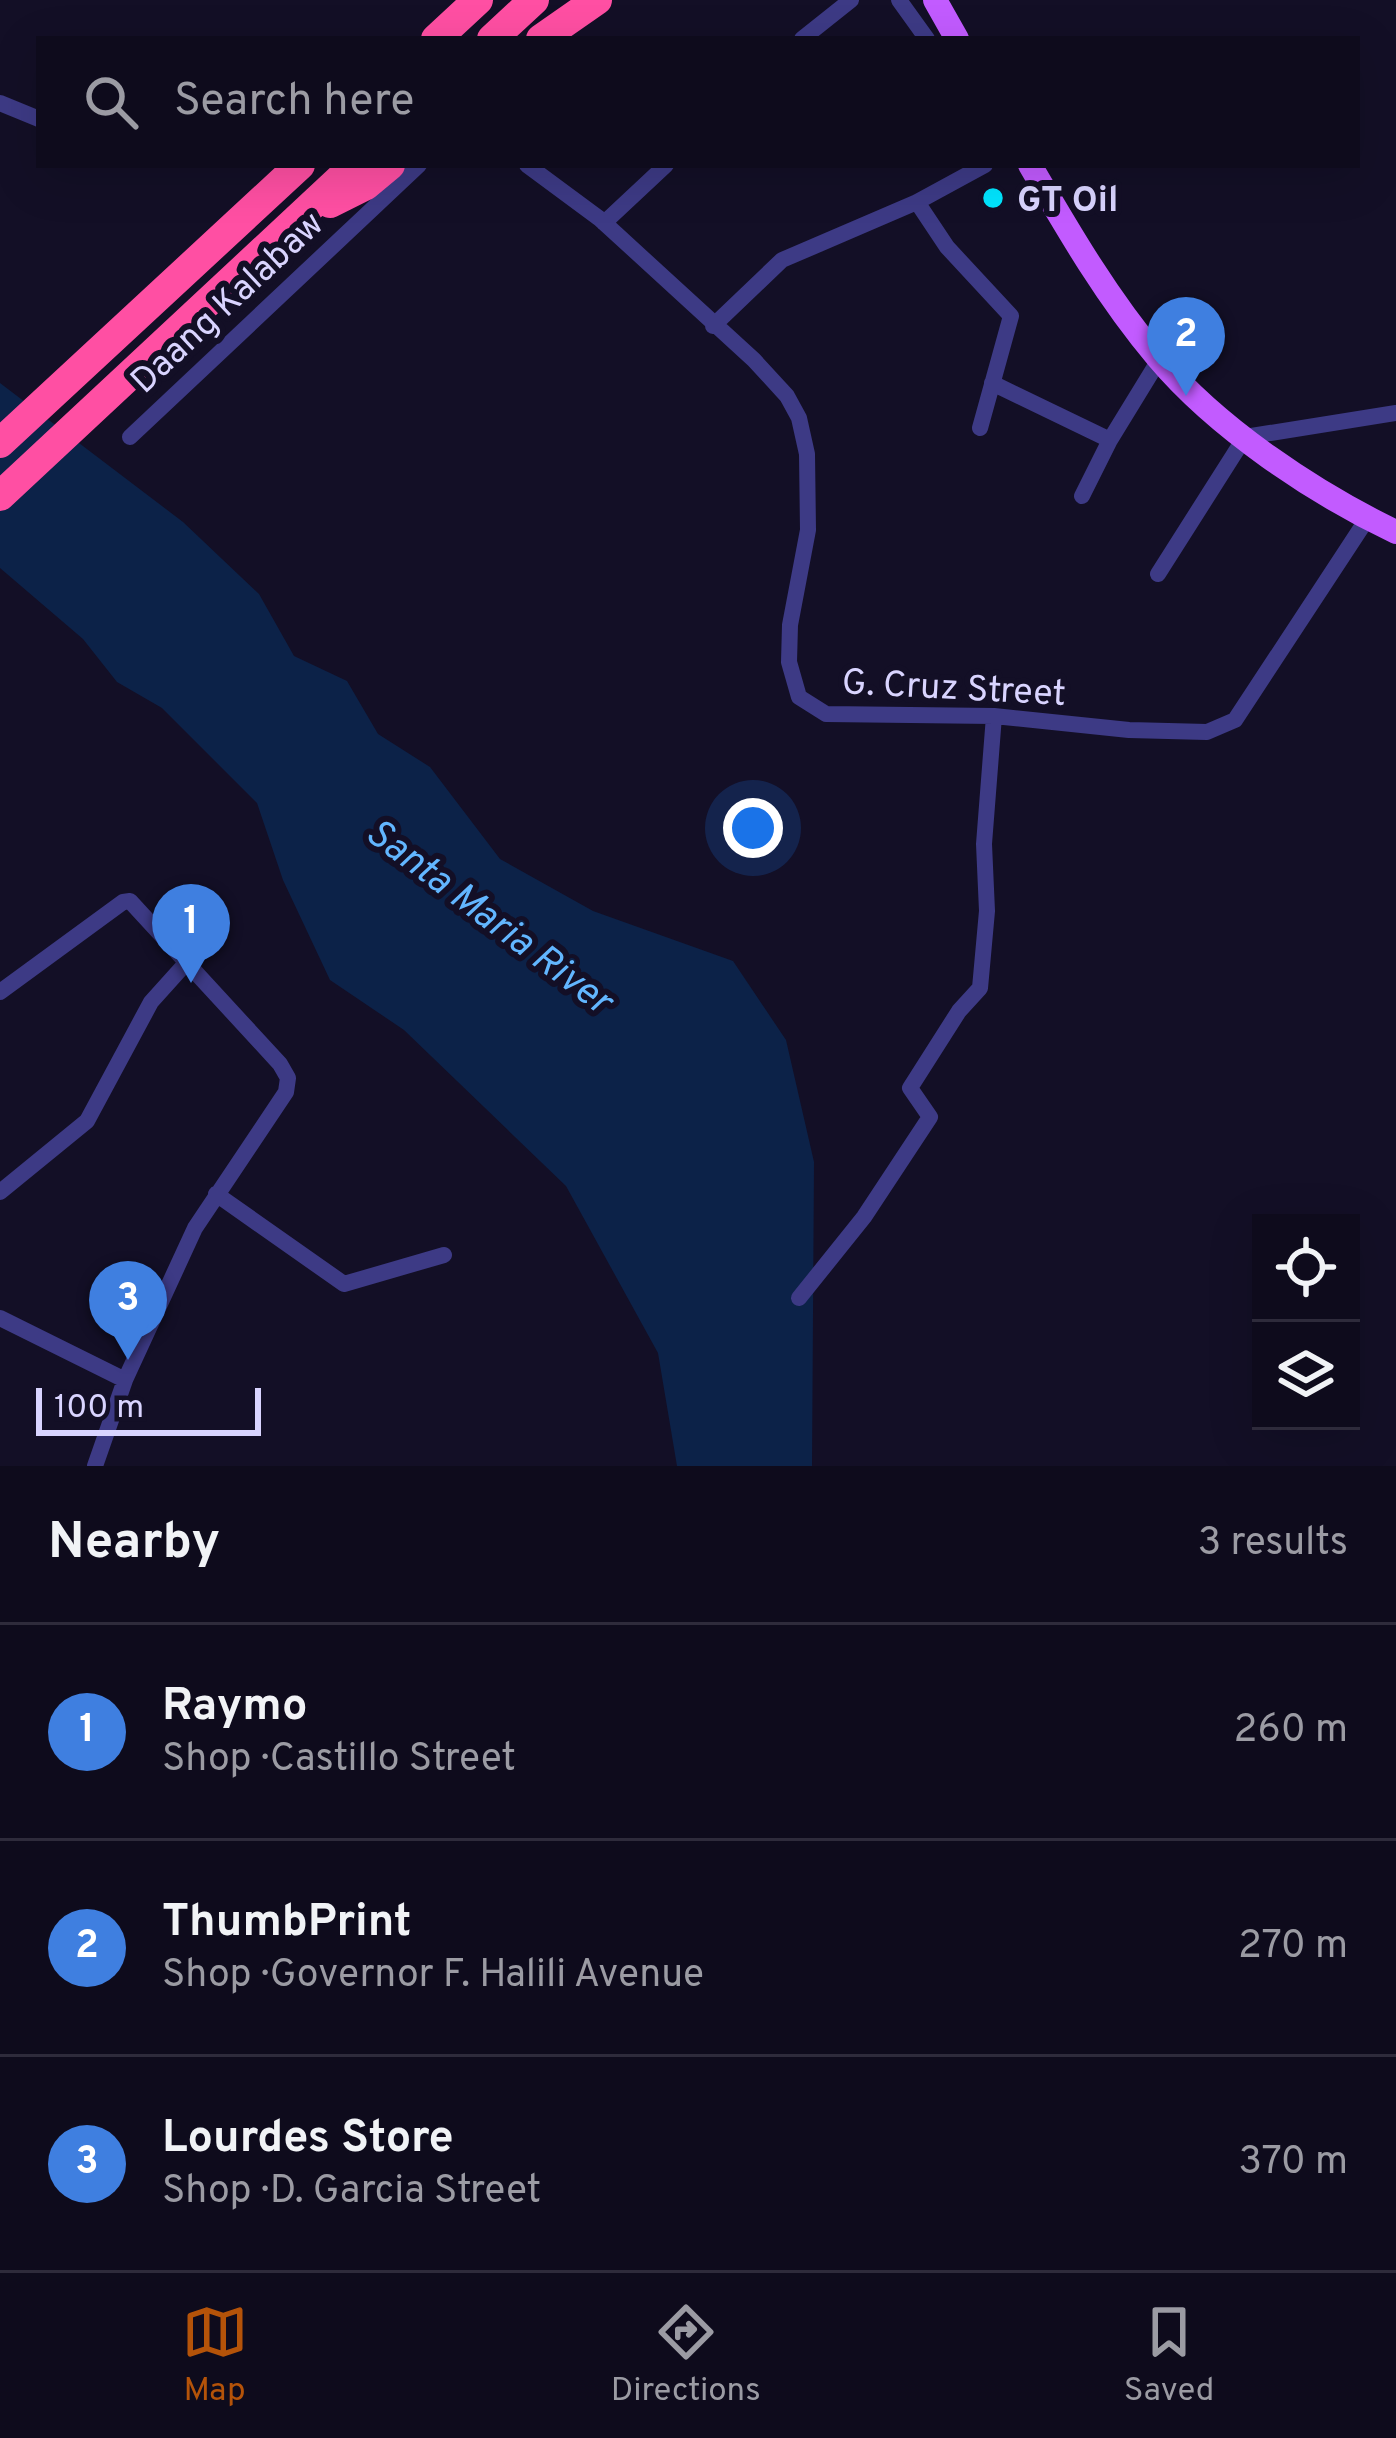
<!DOCTYPE html>
<meta charset="utf-8">
<style>
body{margin:0;font-family:Overpass,sans-serif;background:#1c1929;color:#f1f3f6}
.controls{position:absolute;right:36px;bottom:36px;display:grid;overflow:hidden;border-radius:0px;box-shadow:0 12px 48px #0002}
.controls button{width:108px;height:108px;display:grid;place-items:center;padding:0;border:0;border-bottom:3px solid #2e2b3b;background:#0e0b1c;color:#f1f3f6;font:60px sans-serif}
.scale{position:absolute;left:36px;bottom:30px;width:225px;box-sizing:border-box;padding-left:12px;border:6px solid #d9d4ff;border-top:0;font-size:33px;line-height:42px;white-space:nowrap;color:#d9d4ff;-webkit-text-stroke:9px #130f26;paint-order:stroke}
.you{position:absolute;left:753px;top:828px;width:42px;height:42px;margin:-30px;border:9px solid #fff;border-radius:50%;background:#1a73e8;box-shadow:0 0 0 18px #1a73e833}
.badge{display:grid;place-items:center;width:78px;height:78px;border-radius:50%;background:#b45309;color:#fff;font-size:39px;font-weight:700}
.pin{position:absolute;translate:-50% -99px;filter:drop-shadow(0 3px 6px #0008)}
.pin::after{content:'';position:absolute;top:63px;width:42px;height:36px;background:inherit;clip-path:polygon(0 0,100% 0,50% 100%)}
.list{margin:0;padding:0;list-style:none}
h2{display:flex;justify-content:space-between;align-items:center;height:156px;margin:0;padding:0 48px;font-size:51px}
h2 small{font-size:39px;font-weight:400;color:#9b9ba3}
.list li{display:grid;grid-template-columns:78px 1fr auto;gap:36px;align-items:center;box-sizing:border-box;height:216px;padding:0 48px;border-top:3px solid #2e2b3b}
.list b{display:block;font-size:45px;white-space:nowrap}
.list p{margin:0;font-size:39px;white-space:nowrap;color:#9b9ba3}
.list em{font-size:39px;font-style:normal;color:#9b9ba3}
.icon{flex:none;width:66px;height:66px;fill:none;stroke:currentColor;stroke-width:2;stroke-linecap:round;stroke-linejoin:round}
.map{position:relative;flex:none;width:1396px;height:1466px;overflow:hidden}
.search{position:absolute;background:#0e0b1c;box-shadow:0 12px 48px #0002;left:36px;right:36px;top:36px;height:132px;display:flex;align-items:center;gap:30px;box-sizing:border-box;padding:0 42px;border-radius:0px;color:#9b9ba3;font-size:45px}
.sheet{height:804px;background:#0e0b1c}
nav{display:flex;justify-content:space-around;align-items:center;box-sizing:border-box;height:168px;border-top:3px solid #2e2b3b;background:#0e0b1c;font-size:33px;color:#9b9ba3}
nav a{display:grid;justify-items:center;gap:6px}
nav .on{color:#b45309}
.map>svg:first-child{display:block}
.water{fill:#0c2248}
.lines{fill:none;stroke-linecap:round;stroke-linejoin:round}
.minor{stroke:#3d3a85;stroke-width:16}
.primary{stroke:#c25bff;stroke-width:24}
.motorway{stroke:#ff4fa3;stroke-width:30}
.poi-dot{fill:#00e5ff;stroke:#130f26;stroke-width:4.5}
.labels{text-anchor:middle;stroke-width:12;stroke-linejoin:round;paint-order:stroke}
.poi-label{font-size:36px;font-weight:bold;fill:#d9d4ff;stroke:#130f26;text-anchor:start}
.street-label{font-size:36px;fill:#d9d4ff;stroke:#130f26}
.water-label{font-size:39px;font-style:italic;fill:#62b6ff;stroke:#130f26}
</style>
<div class="map">
<svg width="1396" height="1466" viewBox="0 0 1396 1466">
<rect width="100%" height="100%" fill="#130f26"/>
<path class="water" d="M0,383L183,522L259,594L294,656L347,681L378,734L430,767L500,859L593,911L733,961L786,1040L814,1162L812,1466H677L658,1353L566,1186L404,1030L330,980L283,880L257,803L162,708L117,682L83,639L0,568Z"/>
<g class="lines">
<path class="minor" d="M899,0L927,39
M802,39L851,0
M0,103L39,119
M527,165L600,219L754,360L787,396L799,418L807,454L808,530L790,625L789,662L799,697L826,714L994,716L1129,730L1207,732L1235,720L1367,519
M917,202L947,247L1011,316L980,428
M604,223L666,165
M713,326L782,260L917,202L985,165
M992,383L1110,440
M130,437L419,165
M1082,496L1110,440L1159,360
M1158,574L1245,437L1396,413
M0,992L123,902L130,901L280,1064L288,1078L286,1092L195,1228L125,1380L95,1466
M0,1192L87,1121L151,1002L187,962
M216,1194L344,1284L444,1255
M799,1298L864,1217L930,1117L910,1088L959,1011L980,988L987,911L984,844L994,716
M0,1318L125,1380"/>
<path class="primary" d="M935,0L957,39
M1030,165C1069,232 1108,299 1158,358C1217,428 1314,493 1396,532"/>
<path class="motorway" d="M436,39L478,0
M492,39L534,0
M541,39L597,0
M330,203L366,185L390,165
M0,443L300,165
M0,496L355,165"/>
</g>
<circle class="poi-dot" cx="993" cy="198" r="12"/>
<g class="labels">
<g class="poi-label">
<text x="1017" y="211">GT Oil</text>
</g>
<g class="street-label">
<text transform="translate(226 301) rotate(-43)" y="13">Daang Kalabaw</text>
<text transform="translate(954 686) rotate(3)" y="13">G. Cruz Street</text>
</g>
<g class="water-label">
<text transform="translate(490 915) rotate(37)" y="14">Santa Maria River</text>
</g>
</g>
</svg>
<div class="controls">
<button><svg class="icon" aria-label="locate" viewBox="0 0 24 24"><circle cx="12" cy="12" r="6"/><path d="M12 2v4M12 18v4M2 12h4M18 12h4"/></svg></button>
<button><svg class="icon" aria-label="layers" viewBox="0 0 24 24"><path d="M12 4l9 5-9 5-9-5zM3 14l9 5 9-5"/></svg></button>
</div>
<div class="scale">100 m</div>
<div class="you"></div>
<div class="pin badge" style="left:191px;top:983px;background:#3f7fe0">1</div>
<div class="pin badge" style="left:1186px;top:396px;background:#3f7fe0">2</div>
<div class="pin badge" style="left:128px;top:1360px;background:#3f7fe0">3</div>
<div class="search"><svg class="icon" aria-label="search" viewBox="0 0 24 24"><circle cx="10" cy="10" r="6"/><path d="M15 15l6 6"/></svg>Search here</div>
</div>
<section class="sheet">
<h2>Nearby<small>3 results</small></h2>
<ul class="list">
<li><span class="badge" style="background:#3f7fe0">1</span><div><b>Raymo</b><p>Shop · Castillo Street</p></div><em>260 m</em></li>
<li><span class="badge" style="background:#3f7fe0">2</span><div><b>ThumbPrint</b><p>Shop · Governor F. Halili Avenue</p></div><em>270 m</em></li>
<li><span class="badge" style="background:#3f7fe0">3</span><div><b>Lourdes Store</b><p>Shop · D. Garcia Street</p></div><em>370 m</em></li>
</ul>
</section>
<nav>
<a class="on"><svg class="icon" aria-label="map" viewBox="0 0 24 24"><path d="M3 6l6-2 6 2 6-2v14l-6 2-6-2-6 2zM9 4v14M15 6v14"/></svg>Map</a>
<a><svg class="icon" aria-label="directions" viewBox="0 0 24 24"><path d="M12 3l9 9-9 9-9-9zM9 14v-3h6M13 9l2 2-2 2"/></svg>Directions</a>
<a><svg class="icon" aria-label="saved" viewBox="0 0 24 24"><path d="M7 4h10v16l-5-4-5 4z"/></svg>Saved</a>
</nav>
